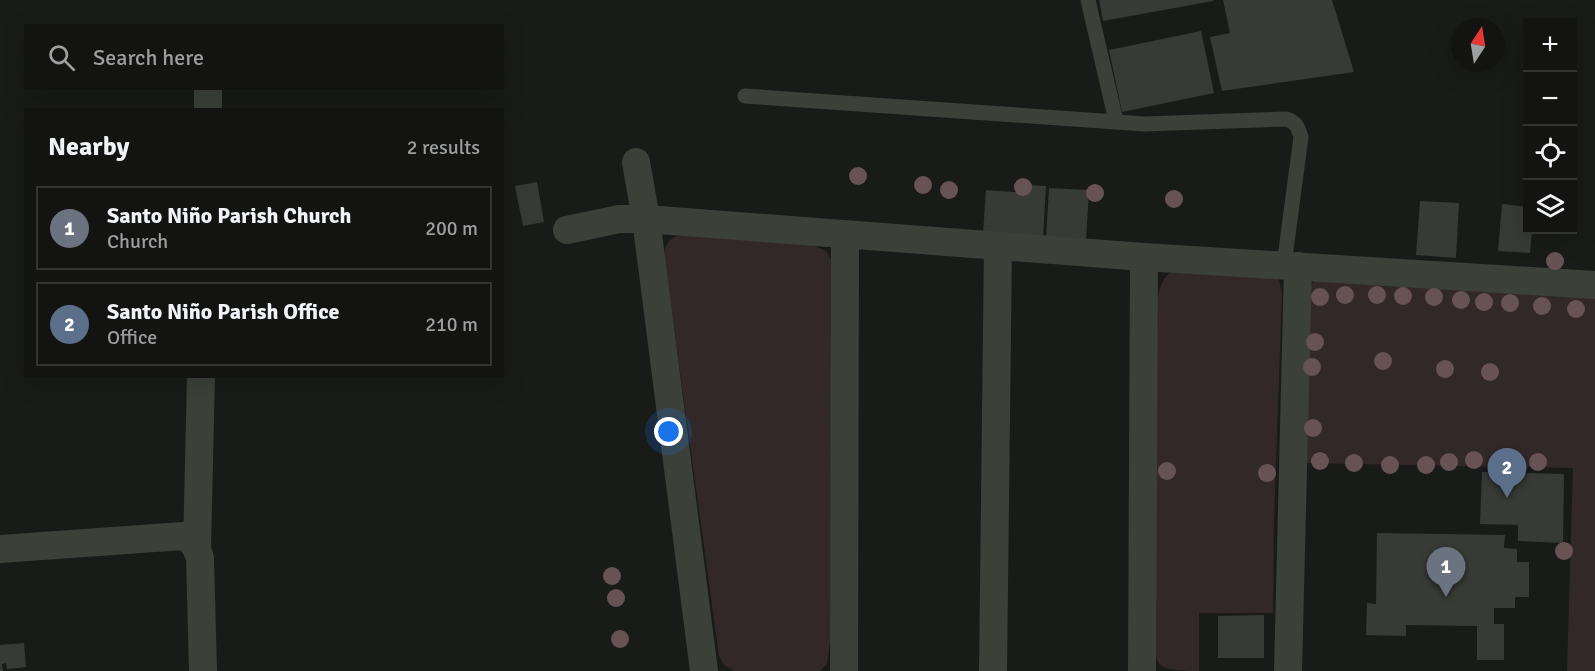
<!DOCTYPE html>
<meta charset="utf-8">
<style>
body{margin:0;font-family:Signika,sans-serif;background:#1c1d1b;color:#f1f3f6}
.controls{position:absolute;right:18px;top:18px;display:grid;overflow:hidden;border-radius:0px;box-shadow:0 6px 24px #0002}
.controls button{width:54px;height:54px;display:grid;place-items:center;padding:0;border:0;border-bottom:2px solid #323332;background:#131412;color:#f1f3f6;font:30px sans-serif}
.compass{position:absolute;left:1451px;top:18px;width:54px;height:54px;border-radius:50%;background:#131412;box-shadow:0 6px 24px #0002;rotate:12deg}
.you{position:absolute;left:669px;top:432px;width:21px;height:21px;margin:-15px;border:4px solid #fff;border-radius:50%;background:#1a73e8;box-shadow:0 0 0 9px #1a73e833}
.badge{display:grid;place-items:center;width:39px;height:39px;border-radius:50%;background:#db2777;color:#fff;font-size:20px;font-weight:700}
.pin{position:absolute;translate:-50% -50px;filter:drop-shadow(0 2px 3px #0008)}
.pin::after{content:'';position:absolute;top:32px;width:21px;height:18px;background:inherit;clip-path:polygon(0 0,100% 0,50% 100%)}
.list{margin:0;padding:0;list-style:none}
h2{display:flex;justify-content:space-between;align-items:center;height:78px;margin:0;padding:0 24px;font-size:26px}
h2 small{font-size:20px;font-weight:400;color:#9d9e9f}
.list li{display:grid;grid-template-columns:39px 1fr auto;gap:18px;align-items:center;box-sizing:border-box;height:84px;margin:0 12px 12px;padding:0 12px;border:2px solid #323332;border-radius:0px}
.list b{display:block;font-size:22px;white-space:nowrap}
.list p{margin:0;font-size:20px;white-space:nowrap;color:#9d9e9f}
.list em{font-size:20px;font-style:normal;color:#9d9e9f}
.icon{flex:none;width:33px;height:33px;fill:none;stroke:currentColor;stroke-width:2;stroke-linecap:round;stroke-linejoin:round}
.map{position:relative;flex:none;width:1595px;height:671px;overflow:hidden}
.search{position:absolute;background:#131412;box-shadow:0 6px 24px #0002;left:24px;top:24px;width:480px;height:66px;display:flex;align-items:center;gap:15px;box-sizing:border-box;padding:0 21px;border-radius:0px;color:#9d9e9f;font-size:22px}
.panel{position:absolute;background:#131412;box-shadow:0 6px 24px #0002;left:24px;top:108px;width:480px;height:270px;border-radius:0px}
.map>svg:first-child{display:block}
.green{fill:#332828}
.building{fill:#373a35}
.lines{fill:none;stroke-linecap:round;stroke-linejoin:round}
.lane{stroke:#3b4039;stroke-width:15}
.street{stroke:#3b4039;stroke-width:28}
.tree{fill:#675353}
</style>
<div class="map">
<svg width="1595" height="671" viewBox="0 0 1595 671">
<rect width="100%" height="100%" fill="#191b18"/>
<path class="green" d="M680,235L812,245L826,251L832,262L830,642L827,664L820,671H734L724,665L719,656L664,254C666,243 669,239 680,235Z
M1176,268L1273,273L1279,281L1282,293L1274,521L1273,613H1199V671C1187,671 1163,671 1158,662C1155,657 1156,648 1156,642V306C1159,289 1161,278 1176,268Z
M1314,281L1595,295V671H1567L1573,468L1303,463L1308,290Z"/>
<path class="building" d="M1099,0H1213V1L1103,21Z
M1223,0H1332L1354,72L1222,91L1210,37L1230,33Z
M1201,31L1214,93L1122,112L1109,50Z
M537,182L544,222L523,226L515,186Z
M1028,185L1046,186L1043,238L983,234L986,190L1028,193Z
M1049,188L1089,190L1086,240L1046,238Z
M1420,201L1459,203L1456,258L1416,255Z
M1502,204L1528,207V230H1532L1530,253L1498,251Z
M1482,472L1564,474L1563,543L1518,541V525L1480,524Z
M1377,533L1505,535L1504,548L1517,549V562H1529V597H1515V608H1494V624H1504V660H1477V626L1406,625V636L1366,635L1367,603L1376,604Z
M1264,615V658H1218V616Z
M24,643L26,667L7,669L6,663L2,664L3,671H0V645Z"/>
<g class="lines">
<path class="lane" d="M1088,0L1116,121
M745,96L1145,124L1286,119C1296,122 1298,127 1301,137L1284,265"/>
<path class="street" d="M208,110V88
M567,230L619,219H646L636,162
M197,548L201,376
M0,549L183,536C193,541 197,547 200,558L203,671
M704,671L646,219L1144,257L1595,285
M844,671L845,235
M993,671L998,246
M1142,671L1144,257
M1288,671L1298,266"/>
</g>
<g class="tree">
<circle cx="858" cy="176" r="9"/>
<circle cx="923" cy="185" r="9"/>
<circle cx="1023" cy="187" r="9"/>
<circle cx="949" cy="190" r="9"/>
<circle cx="1095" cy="193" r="9"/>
<circle cx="1174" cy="199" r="9"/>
<circle cx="1555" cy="261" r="9"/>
<circle cx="1345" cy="295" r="9"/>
<circle cx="1377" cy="295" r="9"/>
<circle cx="1403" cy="296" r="9"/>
<circle cx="1320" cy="297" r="9"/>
<circle cx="1434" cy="297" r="9"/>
<circle cx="1461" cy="300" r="9"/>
<circle cx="1484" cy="302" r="9"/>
<circle cx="1510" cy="303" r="9"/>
<circle cx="1542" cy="306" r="9"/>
<circle cx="1576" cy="309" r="9"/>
<circle cx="1315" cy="342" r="9"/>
<circle cx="1383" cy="361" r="9"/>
<circle cx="1312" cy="367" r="9"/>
<circle cx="1445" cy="369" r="9"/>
<circle cx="1490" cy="372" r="9"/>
<circle cx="1313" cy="428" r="9"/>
<circle cx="1474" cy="460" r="9"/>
<circle cx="1320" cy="461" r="9"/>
<circle cx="1505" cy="461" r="9"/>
<circle cx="1449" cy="462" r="9"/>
<circle cx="1538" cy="462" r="9"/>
<circle cx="1354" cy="463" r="9"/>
<circle cx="1390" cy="465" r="9"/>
<circle cx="1426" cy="465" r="9"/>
<circle cx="1167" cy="471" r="9"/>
<circle cx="1267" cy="473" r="9"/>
<circle cx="1564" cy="551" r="9"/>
<circle cx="612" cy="576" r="9"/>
<circle cx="616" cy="598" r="9"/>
<circle cx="620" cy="639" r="9"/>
</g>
</svg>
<div class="controls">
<button>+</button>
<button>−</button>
<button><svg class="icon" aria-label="locate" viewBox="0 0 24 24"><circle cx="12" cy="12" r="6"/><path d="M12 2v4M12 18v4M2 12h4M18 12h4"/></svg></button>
<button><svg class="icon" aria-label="layers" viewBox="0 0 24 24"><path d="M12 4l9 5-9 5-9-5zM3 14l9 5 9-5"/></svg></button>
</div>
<svg class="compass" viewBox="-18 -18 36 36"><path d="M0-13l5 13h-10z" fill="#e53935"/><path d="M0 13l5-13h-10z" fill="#9d9e9f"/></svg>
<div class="you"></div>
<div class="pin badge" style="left:1446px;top:597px;background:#6b7280">1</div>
<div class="pin badge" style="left:1507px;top:498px;background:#5c6f8a">2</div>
<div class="search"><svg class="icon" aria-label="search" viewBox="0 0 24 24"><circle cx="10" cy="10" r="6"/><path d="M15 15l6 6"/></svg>Search here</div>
<section class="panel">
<h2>Nearby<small>2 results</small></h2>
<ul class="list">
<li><span class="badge" style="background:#6b7280">1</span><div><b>Santo Niño Parish Church</b><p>Church</p></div><em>200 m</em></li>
<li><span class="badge" style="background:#5c6f8a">2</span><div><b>Santo Niño Parish Office</b><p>Office</p></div><em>210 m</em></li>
</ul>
</section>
</div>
